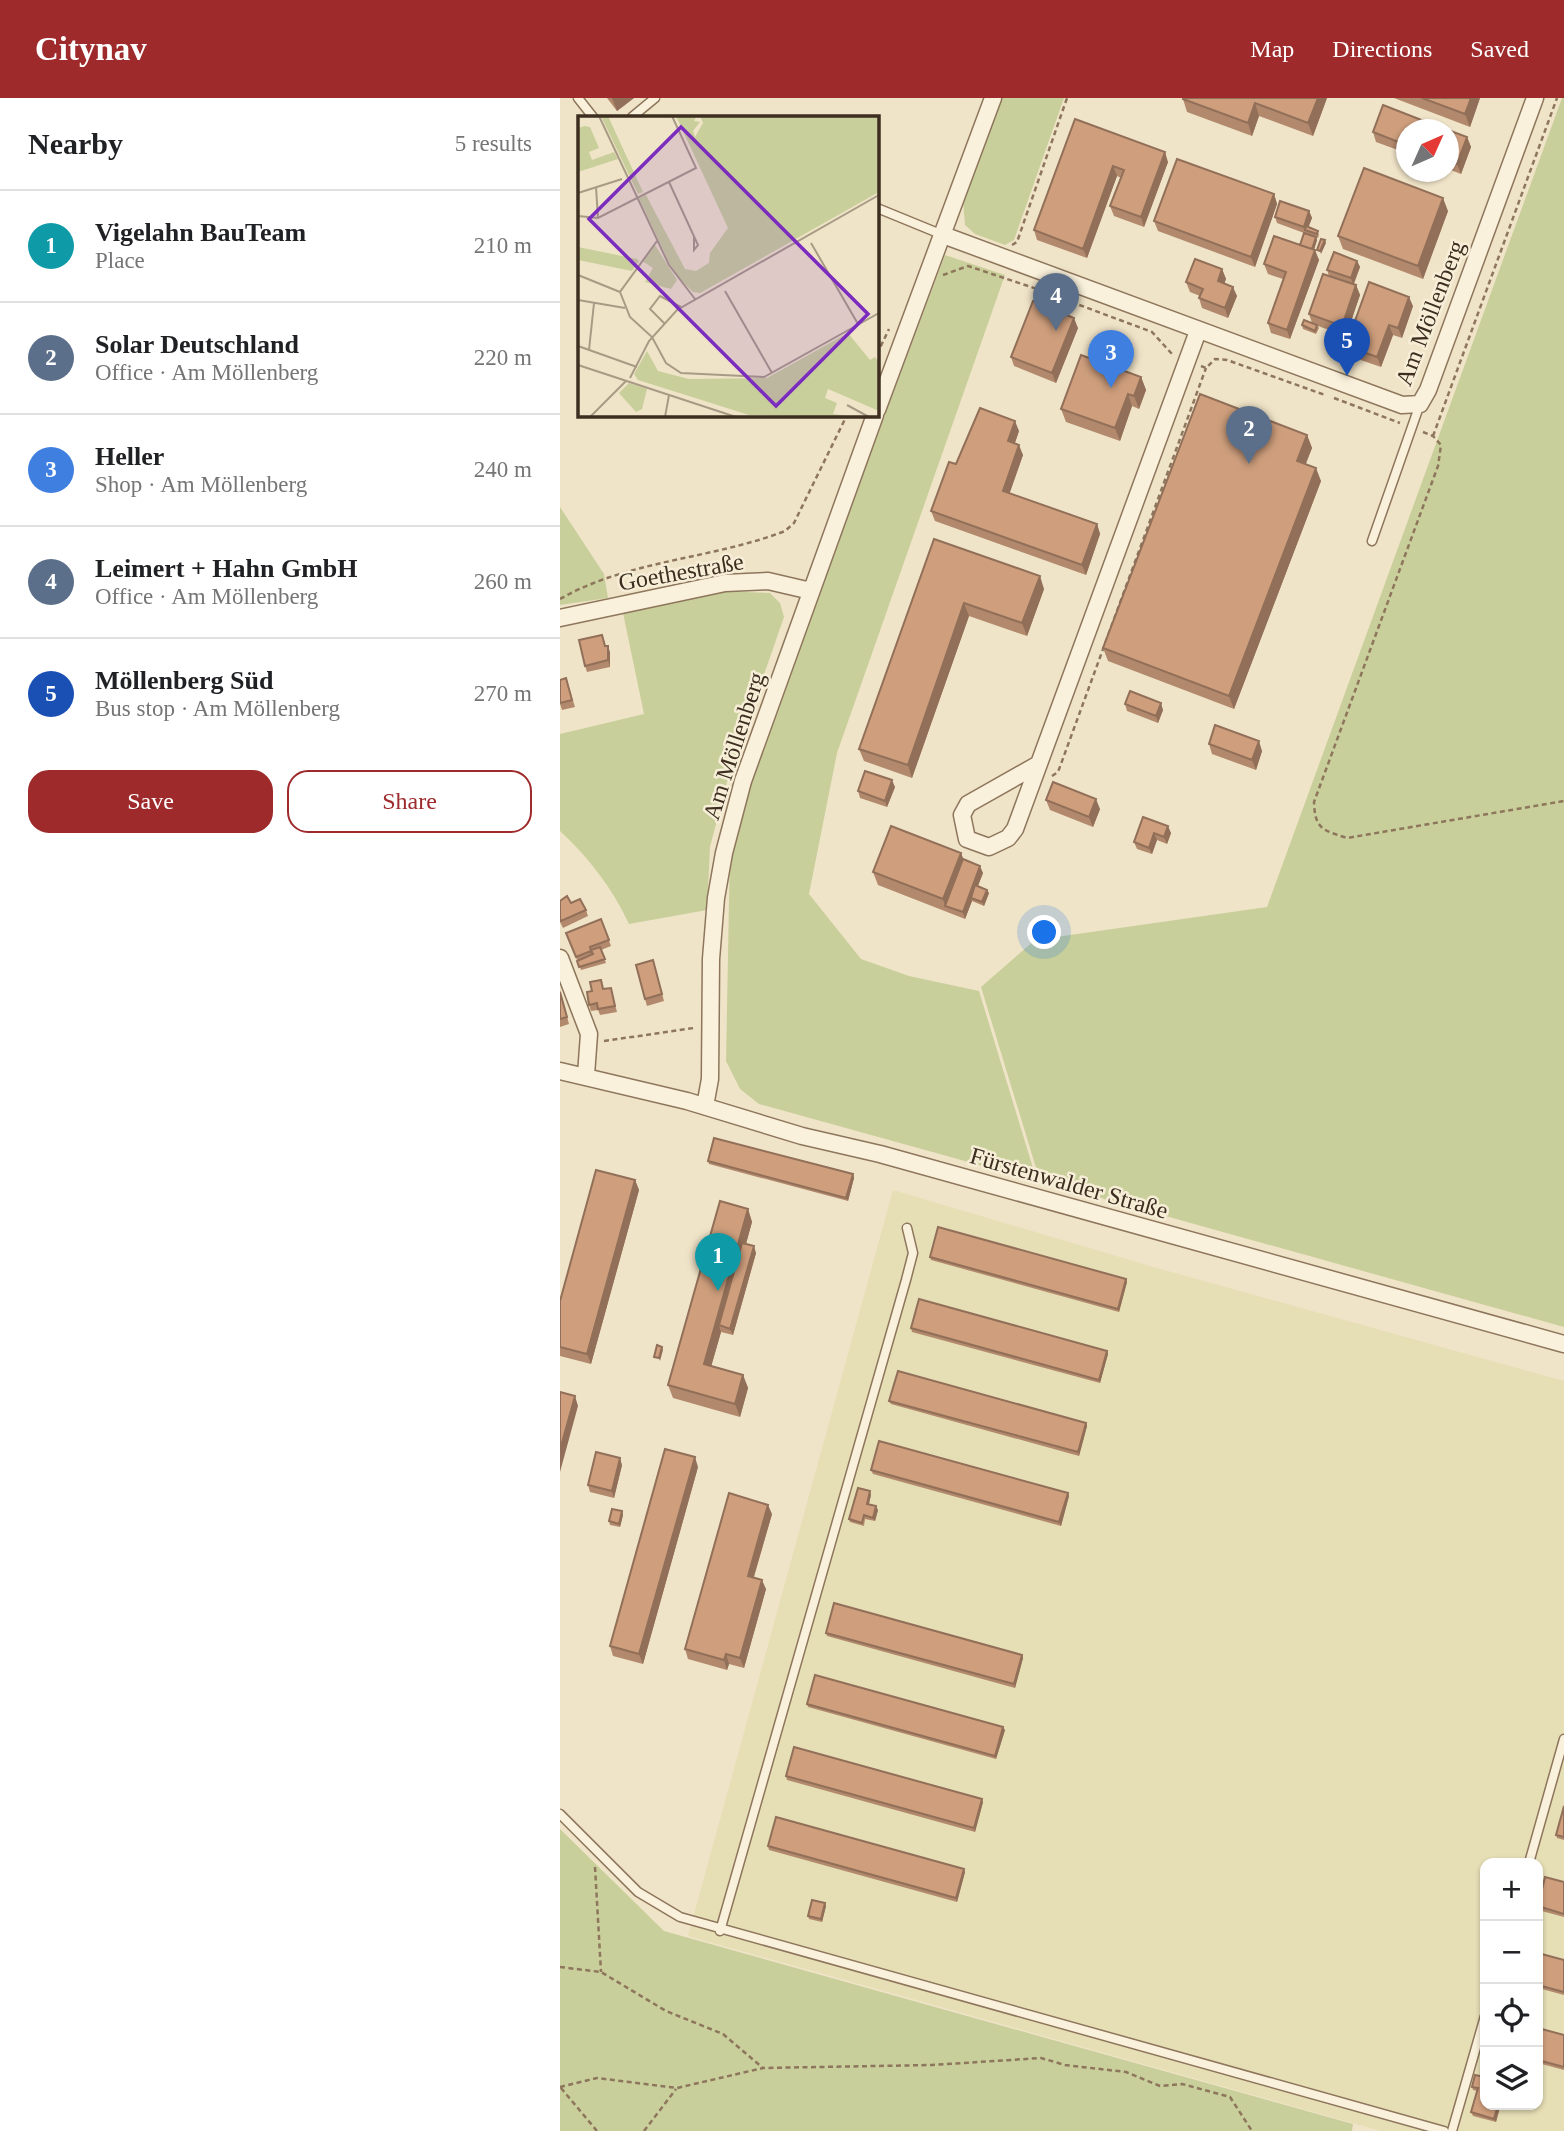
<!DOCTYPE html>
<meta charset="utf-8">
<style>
body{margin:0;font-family:Georgia,serif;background:#f6f6f6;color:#202124}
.controls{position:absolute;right:21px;bottom:21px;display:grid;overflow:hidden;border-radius:14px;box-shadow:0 2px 5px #0004}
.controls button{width:63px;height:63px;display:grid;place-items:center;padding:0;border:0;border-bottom:2px solid #e0e0e0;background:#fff;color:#202124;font:35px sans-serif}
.compass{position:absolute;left:836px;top:21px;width:63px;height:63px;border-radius:50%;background:#fff;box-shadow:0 2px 5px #0004;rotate:45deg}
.you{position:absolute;left:485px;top:835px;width:24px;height:24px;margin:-18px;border:5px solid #fff;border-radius:50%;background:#1a73e8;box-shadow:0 0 0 10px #1a73e833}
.badge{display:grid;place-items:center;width:46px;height:46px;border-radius:50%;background:#9e2a2b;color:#fff;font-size:23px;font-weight:700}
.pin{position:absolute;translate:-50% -58px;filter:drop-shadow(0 2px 4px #0008)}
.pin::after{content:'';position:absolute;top:37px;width:24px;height:21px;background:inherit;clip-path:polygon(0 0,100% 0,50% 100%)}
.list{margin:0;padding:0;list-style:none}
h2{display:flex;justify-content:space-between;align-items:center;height:91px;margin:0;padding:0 28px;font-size:30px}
h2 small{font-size:23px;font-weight:400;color:#757577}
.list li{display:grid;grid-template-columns:46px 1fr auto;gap:21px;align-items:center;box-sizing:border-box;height:112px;padding:0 28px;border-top:2px solid #e0e0e0}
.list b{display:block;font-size:26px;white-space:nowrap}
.list p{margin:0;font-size:23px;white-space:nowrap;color:#757577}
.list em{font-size:23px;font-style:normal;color:#757577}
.actions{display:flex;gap:14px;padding:21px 28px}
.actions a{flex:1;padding:16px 0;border:2px solid #9e2a2b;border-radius:21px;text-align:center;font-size:24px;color:#9e2a2b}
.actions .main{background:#9e2a2b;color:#fff}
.icon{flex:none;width:38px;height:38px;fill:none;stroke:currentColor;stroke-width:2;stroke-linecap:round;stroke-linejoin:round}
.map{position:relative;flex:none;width:1004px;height:2033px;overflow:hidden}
header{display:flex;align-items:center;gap:42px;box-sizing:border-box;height:98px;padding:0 35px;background:#9e2a2b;color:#fff}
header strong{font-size:33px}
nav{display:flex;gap:38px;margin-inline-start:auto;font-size:24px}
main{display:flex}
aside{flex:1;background:#fff}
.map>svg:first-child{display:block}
.farmland{fill:#e6deb5;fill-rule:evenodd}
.green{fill:#c9cf9b}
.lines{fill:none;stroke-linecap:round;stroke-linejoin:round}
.lane-casing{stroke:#8d765c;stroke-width:11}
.street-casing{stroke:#8d765c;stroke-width:19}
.path{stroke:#8d765c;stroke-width:2.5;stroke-dasharray:5 3.5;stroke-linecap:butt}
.lane{stroke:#faf1dc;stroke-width:8}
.street{stroke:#faf1dc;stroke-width:16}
.wall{fill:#b2896c}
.shaded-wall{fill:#916f58}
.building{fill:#cf9f7d;stroke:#916f58;stroke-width:2}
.labels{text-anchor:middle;stroke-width:5;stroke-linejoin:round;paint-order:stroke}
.street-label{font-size:24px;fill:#3d2e20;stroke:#f7eed8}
.inset-road{fill:none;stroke:#a89b85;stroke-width:2}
.view{fill:#7b2cbf;fill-opacity:0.15;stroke:#7b2cbf;stroke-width:3.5}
.inset-edge{fill:none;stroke:#3d2e20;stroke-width:3.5}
</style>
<header>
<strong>Citynav</strong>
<nav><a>Map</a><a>Directions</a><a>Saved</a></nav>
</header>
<main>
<aside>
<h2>Nearby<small>5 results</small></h2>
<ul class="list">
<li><span class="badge" style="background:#0f9aa8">1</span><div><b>Vigelahn BauTeam</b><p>Place</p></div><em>210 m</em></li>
<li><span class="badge" style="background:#5c6f8a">2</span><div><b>Solar Deutschland</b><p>Office · Am Möllenberg</p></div><em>220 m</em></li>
<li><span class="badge" style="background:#3f7fe0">3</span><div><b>Heller</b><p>Shop · Am Möllenberg</p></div><em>240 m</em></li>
<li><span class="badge" style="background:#5c6f8a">4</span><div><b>Leimert + Hahn GmbH</b><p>Office · Am Möllenberg</p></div><em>260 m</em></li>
<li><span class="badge" style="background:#1a4fb4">5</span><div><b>Möllenberg Süd</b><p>Bus stop · Am Möllenberg</p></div><em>270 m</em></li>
</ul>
<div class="actions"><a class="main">Save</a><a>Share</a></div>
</aside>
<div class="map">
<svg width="1004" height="2033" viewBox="0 0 1004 2033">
<rect width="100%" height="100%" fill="#f0e4c8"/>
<path class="farmland" d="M333,1092L590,1168L1004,1283V2033H821L128,1838ZM925,1765H978V2007H925Z"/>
<path class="green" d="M442,0H504L454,142L445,147L415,136L405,127L403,103Z
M1002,0H1004V1229L480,1083L421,889L475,842L707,809Z
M385,157L445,177L277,655L249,796L301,861L349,878L419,893L477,1083L199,1006L180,991L166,963L170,751L187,684Z
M0,409L44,476L48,500L0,507Z
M160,493L210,495L220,505L224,519L168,680L150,749L147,812L69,826C52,790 29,760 0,733V636L84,616L63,515Z
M0,1731L104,1833L793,2026L792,2033H0Z"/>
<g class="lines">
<g class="lane-casing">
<path id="lane" d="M18,0L33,19
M72,19L95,0
M317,110L383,137
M812,443L860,306
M0,1716L78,1794L120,1819L884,2033
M969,1765L1004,1641
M160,1833L346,1182L353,1155L347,1130
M892,2033L925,1918"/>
</g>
<g class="street-casing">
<path id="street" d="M383,137L842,307L860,306L868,292L975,0
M317,312L433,0
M0,520L165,485L208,483L251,493
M477,667L408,706L402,717L407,741L429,749L448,740L455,731L638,233
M0,860L29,936L26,977
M0,973L127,1003L242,1038L320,1056L1004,1246
M145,1008L150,981L151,861L156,800L164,755L183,683L315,317"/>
</g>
<path class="path" d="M452,147L457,144L507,0
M383,177L408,168L471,189L592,234L612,256
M317,256L329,231
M641,268L646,270L655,261L667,262L765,297
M774,300L840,325
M863,334L873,338L881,347L878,368L754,704C755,731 762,732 787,740L1004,703
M873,338L997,0
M0,501C68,462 153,461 225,433L234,425L287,317
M492,678L498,674L646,270
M44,943L134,930
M35,1769L41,1874
M0,1869L41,1874L106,1913L163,1936L203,1970
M0,1989L37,1980L117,1990L203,1970L372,1967L481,1960L505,1967L566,1974L600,1988L622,1986L670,1999L692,2033
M1,1990L37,2033
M84,2033L116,1991"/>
<use href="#lane" class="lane"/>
<use href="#street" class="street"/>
</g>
<path class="wall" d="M47,0H74L57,13Z
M767,0L753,38L699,18L692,38L627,14L623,1Z
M834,0H920L910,29Z
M515,21L608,64L584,129L554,118L550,108L561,80L557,78L527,160L477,142L474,132Z
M846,32V55L816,44L813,34Z
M888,32L907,39L911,49L901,76L888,71Z
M714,96L717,106L695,169L598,133L594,123Z
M749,113L752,120L748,129L759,136L758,140L756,139L757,142L754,152L759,162L730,241L711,235L708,225L723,181L708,176L704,166L740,147L744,135L717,125L715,119Z
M888,113L863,181L783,151L778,138Z
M797,163L800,169L794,186L796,187L800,197L786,238L758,228L759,230L756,236L743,231L742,227L752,225L749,216L769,178L767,172Z
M662,171L666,181L664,185L677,198L668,220L642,210L639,200L640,198L630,194L626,184Z
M853,208L842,240L833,237L821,269L789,258L786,248Z
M518,230L496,285L454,268L451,259Z
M581,279L586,292L579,311L572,308L560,343L506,324L501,311Z
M459,333L455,345L463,357L449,395L537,426L540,436L526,477L375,423L371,413L396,366Z
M747,337L752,350L745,366L761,383L674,611L548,563L543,550Z
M374,441L484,491L467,538L409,518L352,680L304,663L299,651Z
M50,554V569L27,574L25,568Z
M6,580L15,609L2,612L0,606V582Z
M565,606L603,612L598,625L567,613Z
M649,646L702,653L696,672L652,656Z
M335,689L327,709L300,700L298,693Z
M486,702L540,711L533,729L490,712Z
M583,719L611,735L607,746L597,742L592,756L577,751L574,744Z
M401,755L403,761L423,775L418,788L429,795L424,808L412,803L405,821L318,787L313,774Z
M0,803L11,805L26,812L28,818L3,830L0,824Z
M41,821L51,848L41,852L46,865L21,872L6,835Z
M95,869L104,903L87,908L85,901Z
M51,890L57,914L40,917L38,912L31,913L29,907L44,891Z
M0,892L9,926L0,929Z
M148,1063L293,1076L294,1080L288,1103L149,1066Z
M75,1082L79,1092L31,1266L0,1258V1203Z
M188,1111L192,1124L186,1146L196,1155L173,1237L161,1234L151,1269L183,1277L188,1290L180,1319L113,1300L108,1287Z
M370,1159L566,1181L567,1184L559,1214L371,1162Z
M351,1230L547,1253L548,1256L540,1285L352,1234Z
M329,1303L526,1325L527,1328L519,1358L331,1306Z
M62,1367L54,1400L30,1394L28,1387Z
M138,1369L83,1566L53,1558L50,1548Z
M311,1372L508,1395L509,1398L501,1428L313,1376Z
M311,1397L309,1406L318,1412L315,1423L305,1421L304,1428L290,1424L289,1421Z
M62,1413L63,1417L60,1429L50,1427L49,1423Z
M212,1416L194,1479L206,1491L184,1570L169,1566L167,1572L128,1561L125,1551Z
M266,1535L462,1557L463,1560L455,1590L267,1538Z
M247,1606L445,1632L436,1661L248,1609Z
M226,1678L423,1704L415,1734L227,1682Z
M1004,1708V1742L997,1740L996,1737Z
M208,1748L405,1774L397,1804L209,1752Z
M1004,1784V1819L978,1812V1806Z
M266,1808L262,1824L249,1821L248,1818Z
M978,1855L1004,1862V1897L978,1890Z
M978,1930L1004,1937V1972L978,1965Z
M915,1977L925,2007H949L948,2011L940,2009L936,2024L913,2018L911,2014L917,1993L913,1992L912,1989Z"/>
<path class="shaded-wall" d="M52,0H74L57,13Z
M758,0H767L753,38L748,25Z
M911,0H920L910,29L905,16Z
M695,5L699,18L692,38L688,25Z
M907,39L911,49L901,76L897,66Z
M605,54L608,64L584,129L581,119Z
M553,68L557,78L527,160L523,151Z
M714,96L717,106L695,169L691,159Z
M883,100L888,113L863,181L858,168Z
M749,113L752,120L747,133L745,132L744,129Z
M756,139L757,142L753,155L752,152Z
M765,142L766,145L761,156L760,153Z
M755,152L759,162L730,241L727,232Z
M797,163L800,169L793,187L791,180Z
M662,171L666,181L662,193L658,183Z
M796,187L800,197L786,238L782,228Z
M673,189L677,198L668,220L665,210Z
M849,199L853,208L842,240L838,230Z
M514,220L518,230L496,285L492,275Z
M829,227L833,237L821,269L817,259Z
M581,279L586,292L579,311L574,298Z
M568,296L572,308L560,343L555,330Z
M455,323L459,333L452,353L448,343Z
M747,337L752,350L742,376L737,363Z
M459,347L463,357L447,403L443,393Z
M756,370L761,383L674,611L669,598Z
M537,426L540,436L526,477L522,467Z
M480,478L484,491L467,538L462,525Z
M404,505L409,518L352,680L348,667Z
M48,548L50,554V569L48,562Z
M601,605L603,612L598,625L596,618Z
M699,643L702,653L696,672L692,662Z
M332,682L335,689L327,709L325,703Z
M536,701L540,711L533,729L529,719Z
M608,728L611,735L607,746L604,739Z
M594,735L597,742L592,756L589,750Z
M401,755L406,768L385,808L383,801Z
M420,768L423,775L413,800H411L412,803L405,821L403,814Z
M427,792L429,795L424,808L422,804Z
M293,1076L294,1080L288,1103L286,1100Z
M75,1082L79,1092L31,1266L27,1256Z
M188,1111L192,1124L163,1228L159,1227L161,1234L148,1279L144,1266Z
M194,1148L196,1155L173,1237L170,1231Z
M566,1181L567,1184L559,1214L558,1211Z
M102,1249L103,1252L100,1263L99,1260Z
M547,1253L548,1256L540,1285L539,1282Z
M183,1277L188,1290L180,1319L175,1306Z
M15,1298L18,1308L0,1374V1352Z
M526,1325L527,1328L519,1358L518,1354Z
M135,1359L138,1369L83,1566L79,1556Z
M60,1360L62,1367L54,1400L52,1393Z
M310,1393L311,1397L308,1409L307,1406Z
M508,1395L509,1398L501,1428L499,1424Z
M208,1407L212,1416L191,1488L188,1478Z
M316,1408L318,1412L315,1423L313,1420Z
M62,1413L63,1417L60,1429L59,1426Z
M202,1482L206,1491L184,1570L180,1560Z
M166,1556L169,1566L167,1572L164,1562Z
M462,1557L463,1560L455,1590L454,1586Z
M443,1629L445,1632L436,1661L435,1658Z
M422,1701L423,1704L415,1734L414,1730Z
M404,1771L405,1774L397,1804L396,1800Z
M265,1805L266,1808L262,1824L261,1821Z
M938,2007L940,2009L936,2024L934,2021Z"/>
<path class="building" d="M623,0H758L748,25L695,5L688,25L623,1Z
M862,0H911L905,16Z
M823,7L887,32H846V47L813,34Z
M515,21L605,54L581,119L550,108L564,72L553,68L523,151L474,132Z
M888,32L907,39L897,66L888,62Z
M617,61L714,96L691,159L594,123Z
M804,70L883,100L858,168L778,138Z
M720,103L749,113L744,129L715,119Z
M746,128L758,133L757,136L745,132Z
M744,135L756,139L752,151L740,147Z
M714,138L755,152L727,232L708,225L726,174L704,166Z
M761,141L765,142L760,153L757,152Z
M774,154L797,163L791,180L767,172Z
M635,161L662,171L658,183L673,189L665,210L639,200L643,191L626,184Z
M763,176L796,187L782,228L749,216Z
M809,184L849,199L838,230L829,227L817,259L786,248Z
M473,203L514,220L492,275L451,259Z
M744,222L757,227L755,233L742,227Z
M521,257L581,279L574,298L568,296L555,330L501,311Z
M640,296L747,337L737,363L756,370L669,598L543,550Z
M420,310L455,323L448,343L459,347L443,393L537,426L522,467L371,413L389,364L396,366Z
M374,441L480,478L462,525L404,505L348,667L299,651Z
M42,537L45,548H48V562L25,568L19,542Z
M6,580L12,602L0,605V582Z
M570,593L601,605L596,618L565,606Z
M655,627L699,643L692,662L649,646Z
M305,673L332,682L325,703L298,693Z
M493,684L536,701L529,719L486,702Z
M583,719L608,728L604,739L594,735L589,750L574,744Z
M331,728L401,755L383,801L313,774Z
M403,761L420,768L403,814L385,808Z
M415,787L427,792L422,804L411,800Z
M7,798L11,805L20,801L26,812L1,823L0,821V803Z
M41,821L49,842L30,849L31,853L16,859L6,835Z
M40,849L45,861L19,869L17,863L33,856L31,852Z
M93,862L102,896L85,901L76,867Z
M41,882L43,891L51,890L55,908L38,911L37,905L29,907L27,894L32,893L30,884Z
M0,894L7,919L0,921Z
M154,1040L293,1076L286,1100L148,1063Z
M36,1072L75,1082L27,1256L0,1249V1203Z
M160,1103L188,1111L144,1266L183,1277L175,1306L108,1287Z
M378,1129L566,1181L558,1211L370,1159Z
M182,1145L194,1148L170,1231L159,1227Z
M359,1201L547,1253L539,1282L351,1230Z
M97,1247L102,1249L99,1260L94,1259Z
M338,1273L526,1325L518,1354L329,1303Z
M0,1294L15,1298L0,1352Z
M319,1343L508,1395L499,1424L311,1372Z
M105,1351L135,1359L79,1556L50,1548Z
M36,1354L60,1360L52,1393L28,1387Z
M298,1390L310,1393L307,1406L316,1408L313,1420L304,1417L302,1425L289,1421Z
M169,1395L208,1407L188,1478L202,1482L180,1560L166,1556L164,1562L125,1551Z
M52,1411L62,1413L59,1426L49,1423Z
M274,1505L462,1557L454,1586L266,1535Z
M255,1577L443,1629L435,1658L247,1606Z
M234,1649L422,1701L414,1730L226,1678Z
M1004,1708V1739L996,1737Z
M216,1719L404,1771L396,1800L208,1748Z
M985,1779L1004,1784V1816L978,1808Z
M252,1802L265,1805L261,1821L248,1818Z
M978,1855L1004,1862V1894L978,1887Z
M978,1930L1004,1937V1969L978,1962Z
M915,1977L925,1979V2007H938L934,2021L911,2014L918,1990L912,1989Z"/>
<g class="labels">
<g class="street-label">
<text transform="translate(870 215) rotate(-69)" y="8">Am Möllenberg</text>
<text transform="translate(121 474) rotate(-10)" y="8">Goethestraße</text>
<text transform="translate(174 648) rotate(-72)" y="8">Am Möllenberg</text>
<text transform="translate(509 1085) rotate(16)" y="8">Fürstenwalder Straße</text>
</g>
</g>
<g transform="translate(18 18)">
<rect width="301" height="301" fill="#f0e4c8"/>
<path d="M23,0H30L65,76L60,78ZM98,0L118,1L116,5L122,6L115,15L117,21L125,7L122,0H301V76L122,177L115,176L96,157L61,82L68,79L107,153L118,155L131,147L132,137L150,112ZM7,10L12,11L21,32L11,36L14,44L36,36L40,43L0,56V12ZM77,129L99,164L93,173L67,166L75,152L64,145ZM0,131L59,143L61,145L54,155L0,144ZM270,217L292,244L297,241L301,246V295L250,273L247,282L259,287L255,298L280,301L171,299L60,264L56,258L69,235L80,255L111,263L189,262ZM51,267L69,273L64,293L58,296L41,277Z" fill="#c9cf9b"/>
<path class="inset-road" d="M21,0L91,149L117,183M91,66L120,129L116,134V121M18,71L20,102M0,77L44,63M0,100L20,102L118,52L94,0M79,125L42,176L52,201L74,221L88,247L103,257L186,261L301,197M233,127L280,208M0,159L42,176M147,175L194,257M0,184L47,192M86,207L72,193L82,180L103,191M0,230L59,251M11,234L16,187M0,249L158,301M52,262L71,225L99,194L301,79M269,289L291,301M12,301L48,265M87,301L91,279"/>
<path class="view" d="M103,11L290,198L198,290L11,103Z"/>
<rect width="301" height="301" class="inset-edge"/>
</g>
</svg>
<div class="controls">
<button>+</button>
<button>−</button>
<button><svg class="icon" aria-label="locate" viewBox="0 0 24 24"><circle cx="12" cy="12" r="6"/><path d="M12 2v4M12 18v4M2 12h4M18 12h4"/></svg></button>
<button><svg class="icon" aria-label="layers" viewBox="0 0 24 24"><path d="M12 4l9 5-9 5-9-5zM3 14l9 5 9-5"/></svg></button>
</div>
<svg class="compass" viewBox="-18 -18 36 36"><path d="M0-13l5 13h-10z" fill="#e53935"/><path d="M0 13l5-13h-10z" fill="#757577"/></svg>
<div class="you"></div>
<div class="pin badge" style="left:158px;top:1193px;background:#0f9aa8">1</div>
<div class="pin badge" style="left:689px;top:366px;background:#5c6f8a">2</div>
<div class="pin badge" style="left:551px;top:290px;background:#3f7fe0">3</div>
<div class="pin badge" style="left:496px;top:233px;background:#5c6f8a">4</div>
<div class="pin badge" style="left:787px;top:278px;background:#1a4fb4">5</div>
</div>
</main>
